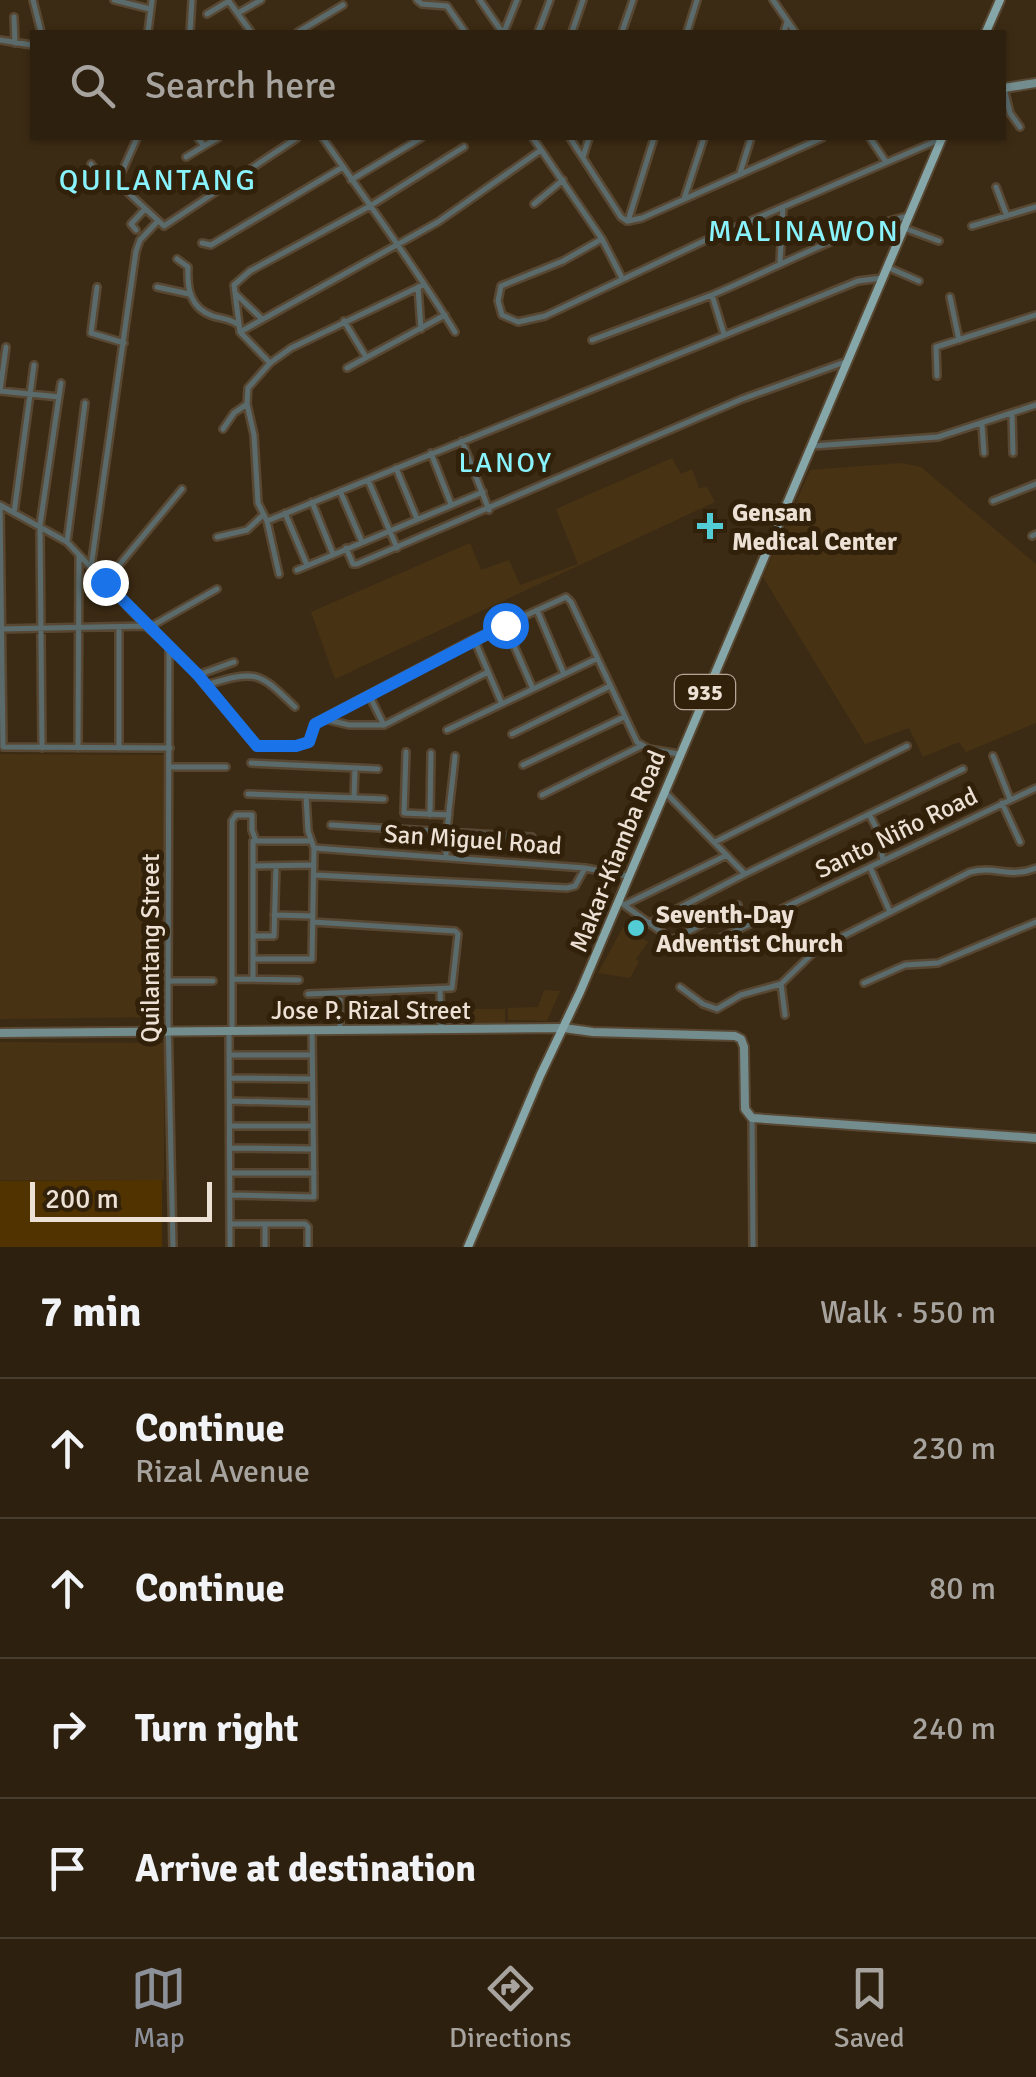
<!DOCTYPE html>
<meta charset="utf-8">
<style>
body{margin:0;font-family:Signika,sans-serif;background:#352818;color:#f1f3f6}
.scale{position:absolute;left:30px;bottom:25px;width:182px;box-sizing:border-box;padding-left:10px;border:5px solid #ece1d4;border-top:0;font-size:28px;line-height:35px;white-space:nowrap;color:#ece1d4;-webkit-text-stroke:8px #32210a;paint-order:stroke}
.stop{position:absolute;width:30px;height:30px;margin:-22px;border:8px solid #1a73e8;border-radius:50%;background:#fff}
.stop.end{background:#1a73e8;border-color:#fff;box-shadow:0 2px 10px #0008}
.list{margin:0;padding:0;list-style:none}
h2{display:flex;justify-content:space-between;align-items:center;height:130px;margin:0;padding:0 40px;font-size:42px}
h2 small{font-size:32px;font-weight:400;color:#a7a39e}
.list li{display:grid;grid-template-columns:65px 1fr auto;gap:30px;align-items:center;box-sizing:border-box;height:140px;padding:0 40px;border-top:2px solid #483e2f}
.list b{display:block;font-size:38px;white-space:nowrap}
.list p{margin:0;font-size:32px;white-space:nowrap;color:#a7a39e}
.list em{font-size:32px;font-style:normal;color:#a7a39e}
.icon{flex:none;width:55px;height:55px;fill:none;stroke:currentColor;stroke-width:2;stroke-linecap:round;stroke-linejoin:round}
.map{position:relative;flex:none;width:1036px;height:1247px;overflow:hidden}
.search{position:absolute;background:#2d200f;box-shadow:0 2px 8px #0004;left:30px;right:30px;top:30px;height:110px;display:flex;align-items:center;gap:25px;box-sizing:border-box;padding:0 35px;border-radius:0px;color:#a7a39e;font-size:38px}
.sheet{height:690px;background:#2d200f}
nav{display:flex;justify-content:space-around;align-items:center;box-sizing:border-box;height:140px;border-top:2px solid #483e2f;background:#2d200f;font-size:28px;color:#a7a39e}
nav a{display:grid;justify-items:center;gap:5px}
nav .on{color:#8c9099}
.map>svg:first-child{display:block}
.built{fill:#473214}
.green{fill:#513300}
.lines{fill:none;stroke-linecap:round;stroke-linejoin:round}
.street-casing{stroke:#584833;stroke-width:10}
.secondary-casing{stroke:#584833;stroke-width:12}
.primary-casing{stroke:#584833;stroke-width:12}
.street{stroke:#5b6b6c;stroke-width:5}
.secondary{stroke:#738d8f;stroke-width:8}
.primary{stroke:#85a7a9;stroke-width:8}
.route{stroke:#1a73e8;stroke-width:12}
.poi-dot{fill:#52ccd5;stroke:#32210a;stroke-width:4}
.labels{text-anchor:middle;stroke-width:10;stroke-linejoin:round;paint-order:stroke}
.shield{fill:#32210a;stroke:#b4a797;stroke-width:2.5}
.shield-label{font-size:22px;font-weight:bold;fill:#ece1d4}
.poi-label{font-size:25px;font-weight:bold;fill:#ece1d4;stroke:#32210a;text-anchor:start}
.street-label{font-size:25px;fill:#ece1d4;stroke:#32210a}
.neighbourhood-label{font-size:28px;letter-spacing:2.5px;fill:#88f3fc;stroke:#32210a}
.quarter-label{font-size:30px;letter-spacing:2.5px;fill:#88f3fc;stroke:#32210a}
</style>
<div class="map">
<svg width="1036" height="1247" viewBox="0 0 1036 1247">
<rect width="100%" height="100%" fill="#3c2b14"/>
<path class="built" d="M672,458L681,474L692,469L699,488L707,487L715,502L335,679L311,612L470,543L481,570L509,560L520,585L578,564L556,509Z
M901,463L921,467L1036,564V723L966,752L959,742L923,757L909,728L865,744L763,577L810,470Z
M0,754L166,755L162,1017L0,1019Z
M623,927L648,942L636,959L639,962L630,978L598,973Z
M544,990L560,991L547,1021L508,1020V1008L538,1007Z
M459,1009H505V1023H459Z
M0,1042L164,1043V1180H0Z"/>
<path class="green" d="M162,1180V1247H0V1181Z"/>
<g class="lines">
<g class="street-casing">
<path id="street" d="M33,0L41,32
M114,0L150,9
M228,0L251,32
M417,0L422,4L447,6L465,32
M480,0L502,32
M773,0L795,32
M238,13L261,0
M207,14L229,1
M14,17L15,43
M148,32L152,0
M190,32L192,0
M298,32L343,5
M504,32L517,0
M538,32L550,0
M572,32L583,0
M622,32L633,0
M687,32L697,0
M784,32L787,22
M0,40L32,45
M1004,88L1010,113L1020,127
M137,138L121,174V186L164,226L297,138
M198,138L204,146L218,138
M323,138C367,202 414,265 455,332
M533,138L602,239L622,278
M570,138L621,217L627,221
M870,138L886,162
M186,157L204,146
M583,157L589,138
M91,164L101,178L120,183
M740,173L751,138
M351,180L421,138
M996,187L1007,216
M684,199L704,138
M534,204L563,180
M628,221L642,218L822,138
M628,221L654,138
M972,226L1036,207
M904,228L939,241
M136,230L131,224L144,210
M602,239L563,261L501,286L498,301L502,315L518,322L545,316L706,240L941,139
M202,243L211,245L343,167
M177,259L188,267C187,289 190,308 213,316C222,319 228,318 237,324
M780,262L783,207
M887,267L919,281
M97,287L91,333L124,343
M157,287L189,294
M418,287L421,329
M236,294L262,319
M712,295C777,268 839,232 908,216
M950,297L959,340
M344,321L366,357
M240,332L438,222L541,150
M592,340L712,295L724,334
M6,347L0,391L59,397
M270,363L291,348L423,285
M347,368L445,315
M937,376L936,347L1036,315
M1012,414L1013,453
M982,425L984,453
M223,429L234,413L247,404
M462,441L489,510
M813,446L938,437L1036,405
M431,453L451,504
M396,468L417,519
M368,480L397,548
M340,491L362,542
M993,501L1036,484
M312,502L333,554
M0,505L67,542L146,626L184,660L257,747L297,746L309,742L315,723L474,639L566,597L571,602L637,742L649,749L679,754
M0,505L3,747
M14,513L34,365
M285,513L307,565
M267,521L858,281L882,278
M1032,536L1036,534
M217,537L247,530L263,515
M67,542L85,403
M346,548L353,564H357L742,399L845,362
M91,567L136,251L140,240L157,222
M297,570L483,492
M279,574L267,521L258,503L254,435L247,404L248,388L270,363L240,332L234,285L250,271L370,206L464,147
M105,582L182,489
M537,610L564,674
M505,625L533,689
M119,627V748
M148,628L217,589
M0,629L146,626
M474,639L502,704
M169,649L168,1017L173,1247
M198,675L234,662
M206,685C257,670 258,671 295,707
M369,695L384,725
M324,719L349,725H384L488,672
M447,730L596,659
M512,734L608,687
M3,747L170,748
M42,748L40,525L61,383
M78,748L79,556
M406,752L404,813L449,815
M993,756L1010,799
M251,763L378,769
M523,765L624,717
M170,767H226
M665,792L745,874L963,769
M248,794L384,799
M542,795L641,746
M354,797L355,768
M1002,803L1020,842
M869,814L879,833L883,861
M430,815L431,753
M331,825L532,837
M715,842L907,746
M314,848L585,868L628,876
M446,857C446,823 452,791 455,756
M253,866L314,865
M870,867L890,912
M314,875L567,888L575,886L585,868
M620,902L682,947L693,951L1036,788
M624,905L727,855
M274,915L311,916
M650,923L745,874
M253,936H274L276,866
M672,940L738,905
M253,959H312L314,848L308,831L306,796
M233,979L299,980
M253,979V841H310
M168,981H213
M864,983L905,965L938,963L1036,922
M781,984L785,1015
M680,987L703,1004L717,1009L741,995L781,984L817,949L970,872C995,865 1010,879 1036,868
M440,989L441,1029
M308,994L452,988L458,934L455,931L313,922
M340,1000V1030
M229,1031L230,1247
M232,1031V821L236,815H252V830L256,841
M230,1055H312
M230,1078L312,1079
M230,1101L312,1103
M752,1118L753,1247
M230,1126H313
M230,1148L313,1149
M230,1173H314
M230,1195L314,1197L312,1030
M230,1224H305L308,1227V1247
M265,1247V1225"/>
</g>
<g class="secondary-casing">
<path id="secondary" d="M1004,88L1036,83
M0,1033L564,1028L593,1032L735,1036L741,1039L744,1047L745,1109L752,1118L1036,1138"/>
</g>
<g class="primary-casing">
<path id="primary" d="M986,32L1000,0
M468,1247L540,1076L580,992L942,138"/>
</g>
<use href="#street" class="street"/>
<use href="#secondary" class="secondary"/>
<use href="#primary" class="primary"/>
</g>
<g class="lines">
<path class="route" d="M105,582L198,675L257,746H296L309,742L315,724L505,625"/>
</g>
<g class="poi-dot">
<path d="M705 511h10v10h10v10h-10v10h-10v-10h-10v-10h10z"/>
<circle cx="636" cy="928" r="10"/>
</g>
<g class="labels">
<rect class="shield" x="675" y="675" width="60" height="34" rx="8"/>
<g class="shield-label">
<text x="705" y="700">935</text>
</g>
<g class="poi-label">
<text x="732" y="521">Gensan<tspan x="732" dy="29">Medical Center</tspan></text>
<text x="656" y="923">Seventh-Day<tspan x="656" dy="29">Adventist Church</tspan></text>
</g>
<g class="street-label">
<text transform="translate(896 832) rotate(-26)" y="9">Santo Niño Road</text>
<text transform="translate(473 839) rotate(4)" y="9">San Miguel Road</text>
<text transform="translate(617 851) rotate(-68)" y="9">Makar-Kiamba Road</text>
<text transform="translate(150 948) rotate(-90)" y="9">Quilantang Street</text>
<text x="371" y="1019">Jose P. Rizal Street</text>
</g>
<g class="neighbourhood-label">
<text x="506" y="472">LANOY</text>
</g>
<g class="quarter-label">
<text x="158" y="190">QUILANTANG</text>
<text x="804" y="241">MALINAWON</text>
</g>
</g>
</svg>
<div class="scale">200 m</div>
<div class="stop" style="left:505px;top:625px"></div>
<div class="stop end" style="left:105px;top:582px"></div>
<div class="search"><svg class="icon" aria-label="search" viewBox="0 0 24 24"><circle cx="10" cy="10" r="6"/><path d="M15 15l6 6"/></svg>Search here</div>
</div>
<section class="sheet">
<h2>7 min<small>Walk · 550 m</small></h2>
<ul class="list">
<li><svg class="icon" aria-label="ahead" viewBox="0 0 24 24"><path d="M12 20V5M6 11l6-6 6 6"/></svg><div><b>Continue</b><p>Rizal Avenue</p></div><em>230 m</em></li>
<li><svg class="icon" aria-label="ahead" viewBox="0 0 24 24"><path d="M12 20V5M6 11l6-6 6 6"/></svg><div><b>Continue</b></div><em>80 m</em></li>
<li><svg class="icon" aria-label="right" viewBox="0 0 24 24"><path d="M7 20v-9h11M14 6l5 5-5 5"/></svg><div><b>Turn right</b></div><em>240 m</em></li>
<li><svg class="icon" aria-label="arrive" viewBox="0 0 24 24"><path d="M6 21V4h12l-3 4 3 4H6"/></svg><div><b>Arrive at destination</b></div></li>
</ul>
</section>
<nav>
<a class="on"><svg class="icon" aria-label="map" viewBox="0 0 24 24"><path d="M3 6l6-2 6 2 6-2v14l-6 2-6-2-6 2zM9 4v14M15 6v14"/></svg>Map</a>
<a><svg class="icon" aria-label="directions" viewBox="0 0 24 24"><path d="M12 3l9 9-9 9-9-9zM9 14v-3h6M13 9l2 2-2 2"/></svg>Directions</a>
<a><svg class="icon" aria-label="saved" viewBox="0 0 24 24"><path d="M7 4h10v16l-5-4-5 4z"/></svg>Saved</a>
</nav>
